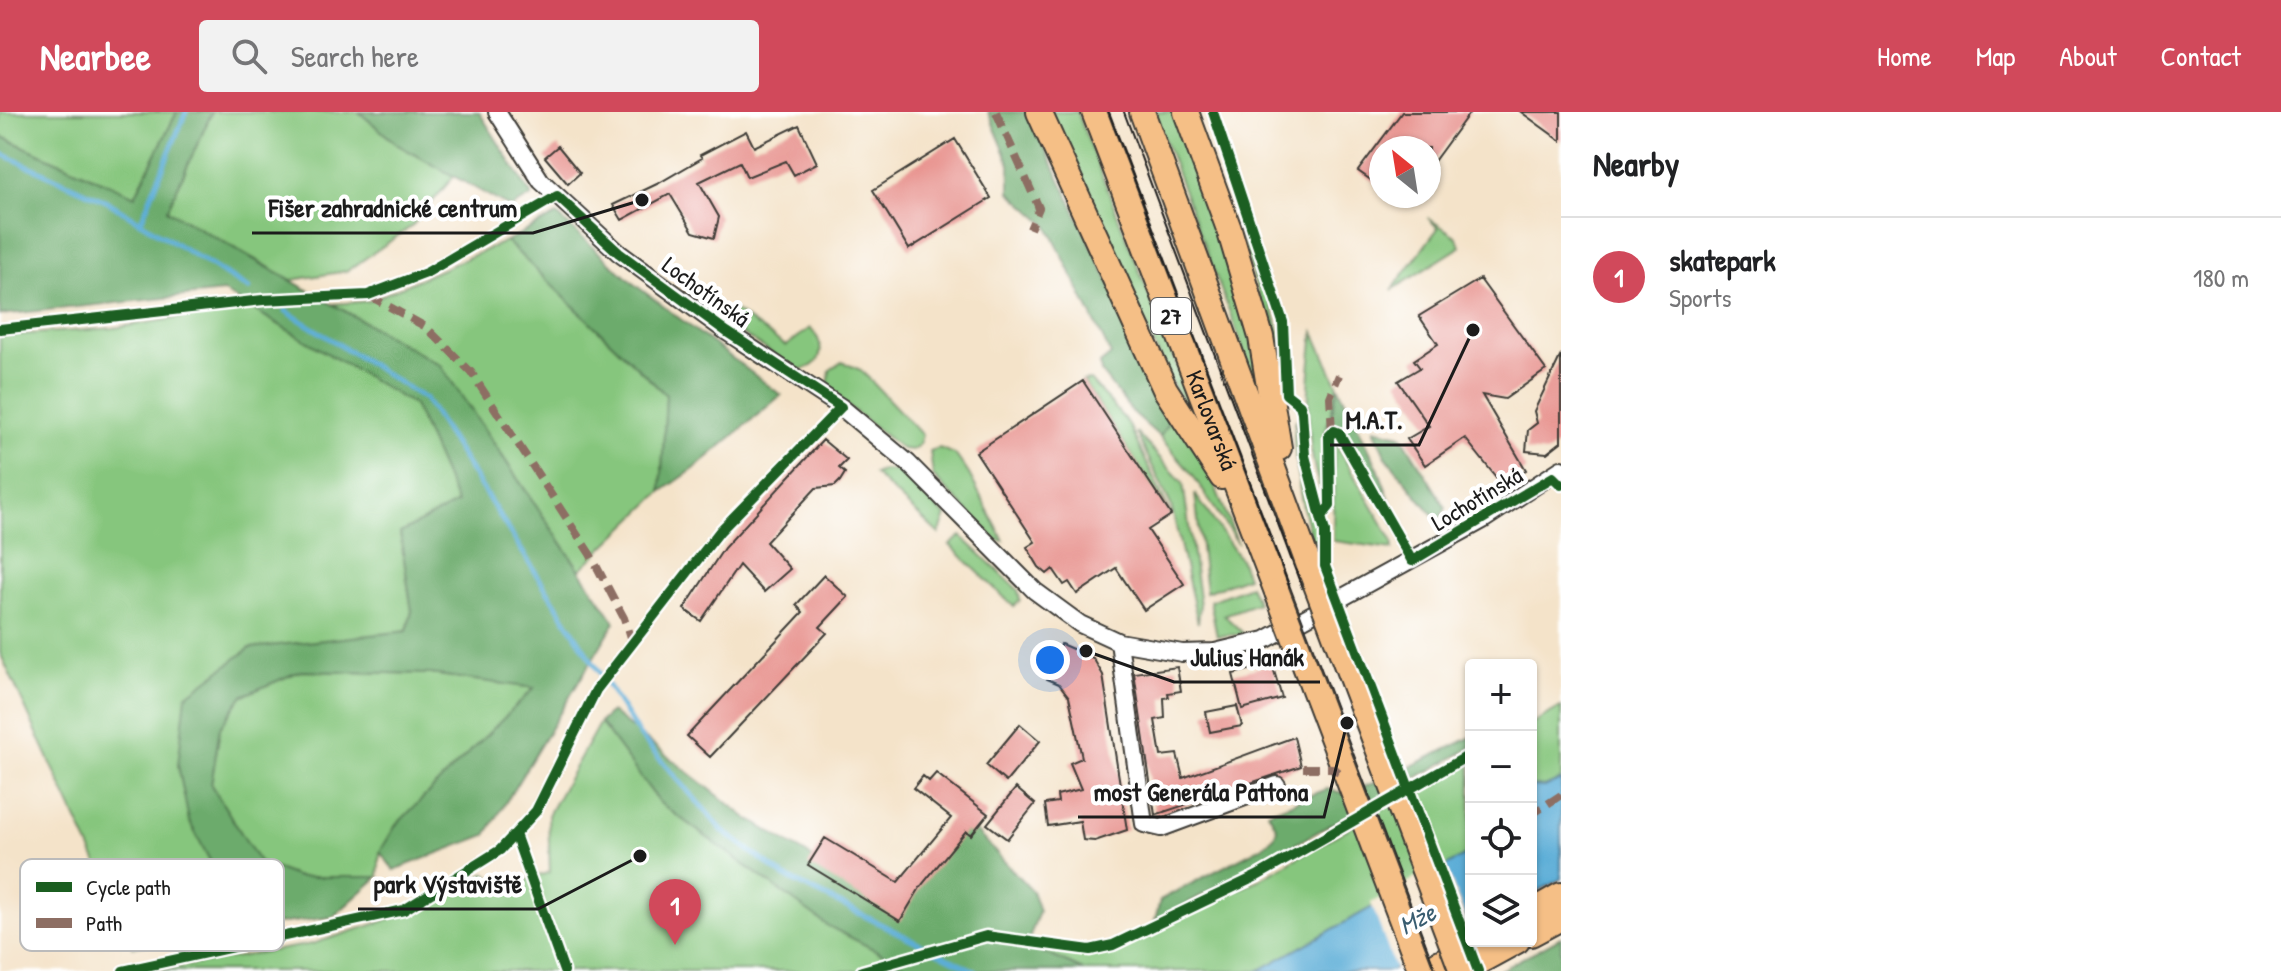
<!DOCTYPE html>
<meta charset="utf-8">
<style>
body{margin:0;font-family:"Patrick Hand",sans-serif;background:#f2f2f2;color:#202124}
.controls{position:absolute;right:24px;bottom:24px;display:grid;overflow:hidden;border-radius:8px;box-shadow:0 2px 6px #0004}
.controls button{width:72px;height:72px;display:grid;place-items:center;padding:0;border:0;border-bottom:2px solid #e0e0e0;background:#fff;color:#202124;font:40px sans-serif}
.compass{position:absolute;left:1369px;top:24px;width:72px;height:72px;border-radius:50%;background:#fff;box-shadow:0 2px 6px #0004;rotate:330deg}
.you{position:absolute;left:1050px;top:548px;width:28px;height:28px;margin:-20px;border:6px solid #fff;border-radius:50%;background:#1a73e8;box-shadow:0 0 0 12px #1a73e833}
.badge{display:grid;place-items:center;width:52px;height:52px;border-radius:50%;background:#d1495b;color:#fff;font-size:26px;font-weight:700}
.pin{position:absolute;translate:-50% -66px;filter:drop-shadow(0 2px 4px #0008)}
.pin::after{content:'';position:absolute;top:42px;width:28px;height:24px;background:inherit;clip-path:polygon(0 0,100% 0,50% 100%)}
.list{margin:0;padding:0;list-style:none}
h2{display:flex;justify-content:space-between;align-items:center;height:104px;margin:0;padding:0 32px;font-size:34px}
h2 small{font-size:26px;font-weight:400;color:#757577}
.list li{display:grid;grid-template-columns:52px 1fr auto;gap:24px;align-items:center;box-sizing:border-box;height:120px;padding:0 32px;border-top:2px solid #e0e0e0}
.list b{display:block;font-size:30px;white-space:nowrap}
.list p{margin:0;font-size:26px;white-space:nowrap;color:#757577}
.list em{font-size:26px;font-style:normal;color:#757577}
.icon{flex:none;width:44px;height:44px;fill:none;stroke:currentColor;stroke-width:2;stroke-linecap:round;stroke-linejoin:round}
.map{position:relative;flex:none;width:1561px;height:859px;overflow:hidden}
header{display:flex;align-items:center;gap:48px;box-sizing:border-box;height:112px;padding:0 40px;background:#d1495b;color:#fff}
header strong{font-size:38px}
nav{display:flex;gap:44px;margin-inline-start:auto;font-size:28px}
.search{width:560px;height:72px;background:#f2f2f2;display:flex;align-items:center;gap:20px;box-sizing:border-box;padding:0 28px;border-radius:8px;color:#757577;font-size:30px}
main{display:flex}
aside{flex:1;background:#fff}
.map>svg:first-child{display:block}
.green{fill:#86c67d;stroke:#51714c;stroke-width:2}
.forest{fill:#6cab6c;stroke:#446444;stroke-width:2}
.water{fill:#5cadd7;stroke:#3c647a;stroke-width:2}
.pier{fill:#f4e3c9}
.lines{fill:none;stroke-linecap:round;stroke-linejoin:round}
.stream{stroke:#5cadd7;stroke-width:5}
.building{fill:#e89490}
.minor-casing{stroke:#3c3a36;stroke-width:20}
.primary-casing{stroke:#3c3a36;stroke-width:28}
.minor{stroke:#fff;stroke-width:16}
.primary{stroke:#f5bf86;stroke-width:24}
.tram{stroke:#1c1c1c;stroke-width:2}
.primary-bridge-casing{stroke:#3c3a36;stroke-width:28;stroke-linecap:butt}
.primary-bridge{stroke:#f5bf86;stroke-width:24}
.quiet{stroke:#8d6e63;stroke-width:8;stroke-dasharray:16 8;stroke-linecap:butt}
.cycleway-casing{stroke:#fff;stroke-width:15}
.cycleway{stroke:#1b5e20;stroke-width:10}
.labels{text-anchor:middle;stroke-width:8;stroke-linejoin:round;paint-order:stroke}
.shield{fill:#fff;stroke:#606060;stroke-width:2}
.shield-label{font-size:22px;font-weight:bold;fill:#1c1c1c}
.street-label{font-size:24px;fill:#1c1c1c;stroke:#fff}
.water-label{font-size:26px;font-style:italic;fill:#395d70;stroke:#fff}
.key{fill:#fff;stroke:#bbb;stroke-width:2}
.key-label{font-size:22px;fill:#1c1c1c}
.leader{fill:none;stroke:#1c1c1c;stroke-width:3}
.callout-dot{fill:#1c1c1c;stroke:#fff;stroke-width:3}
.callout-label{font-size:26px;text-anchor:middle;font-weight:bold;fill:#1c1c1c;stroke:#fff;stroke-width:8;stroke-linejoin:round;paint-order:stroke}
</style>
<header>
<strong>Nearbee</strong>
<div class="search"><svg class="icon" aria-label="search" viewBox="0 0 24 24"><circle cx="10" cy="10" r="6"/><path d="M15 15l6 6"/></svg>Search here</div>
<nav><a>Home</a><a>Map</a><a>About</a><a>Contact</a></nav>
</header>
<main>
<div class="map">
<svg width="1561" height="859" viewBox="0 0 1561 859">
<rect width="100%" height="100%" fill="#fff"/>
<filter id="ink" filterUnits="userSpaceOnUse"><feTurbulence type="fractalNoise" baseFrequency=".0125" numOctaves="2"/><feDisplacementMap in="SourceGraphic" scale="16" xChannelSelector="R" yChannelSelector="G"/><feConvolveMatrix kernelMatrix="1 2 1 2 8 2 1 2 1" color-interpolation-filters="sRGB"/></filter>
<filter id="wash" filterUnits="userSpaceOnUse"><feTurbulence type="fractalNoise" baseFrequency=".006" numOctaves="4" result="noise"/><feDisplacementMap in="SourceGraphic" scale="32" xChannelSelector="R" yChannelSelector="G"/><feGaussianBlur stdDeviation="1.8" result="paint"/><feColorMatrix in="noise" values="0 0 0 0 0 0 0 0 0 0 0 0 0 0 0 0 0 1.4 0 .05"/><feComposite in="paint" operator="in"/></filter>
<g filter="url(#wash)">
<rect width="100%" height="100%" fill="#f4e3c9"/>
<path class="green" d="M0,0H177L135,84L0,24Z
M212,0H359L398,33L454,64L412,114L347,159L292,168L167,98Z
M1050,0H1077L1194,298L1189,299L1170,268Z
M1154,0H1179L1250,220L1267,310L1240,228Z
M1237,80L1281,225L1279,268L1285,291L1283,295L1276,240L1233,96Z
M1428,106L1457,125L1460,135L1392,178L1438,116Z
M506,129L666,283L661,380L580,458L441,254L333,192L369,189Z
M250,195L414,293L458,391L400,421L412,499L407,519L350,528L186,585L225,777L269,813L132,835L131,825L0,541V224L113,216Z
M731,196L786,234L810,216C826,232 825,255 798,258L724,210Z
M1314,220L1338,274L1324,325V388C1303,333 1307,278 1314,220Z
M842,250L861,258L922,323L919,333L912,338L902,337L833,282L828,275L830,258Z
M1090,268L1128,311L1171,403L1083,269Z
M1172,303L1209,359L1238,432L1192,362L1160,325Z
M1296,307L1299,340L1320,417V427L1313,433C1303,403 1290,337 1296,307Z
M1136,320L1183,371L1200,493L1198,511L1171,393Z
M1334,329L1392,428L1393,437L1333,429Z
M939,336L955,342L969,362L1004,429L996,428L933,364L930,339Z
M884,358L899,359L946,404L939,422L874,362Z
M1195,382L1240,447L1247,465L1206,480Z
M961,424L1018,478L1020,488L1014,495L950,433Z
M1250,474L1258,491L1224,503L1244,522L1217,524L1210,489Z
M300,559L430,562L535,576L396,713L380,740L378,765H298L259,751L211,673L220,616L242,584Z
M1561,595V668L1545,675L1531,674V612Z
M600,610L660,691L828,813L916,859H156L312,832L431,794L486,761L493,769L504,768L516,772L550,760L548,703Z
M1471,646V740L1258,859H1085L1027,833L1090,842L1115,837L1258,768Z"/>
<path class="forest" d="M177,0H212L167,98L441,254L615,510L486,723L394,758L380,740L396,713L534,576L430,562L300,559L242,584L220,616L211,673L260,751L298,765H378L333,805L269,813L225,777L189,709L178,653L186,584L250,536L407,519L412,499L400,421L457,391L414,293L224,180L0,203V24L135,84Z
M359,0H479L532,84L511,96L398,33Z
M988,0H1028L1172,303L1160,325L1134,302L1101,260L1100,252L1111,243L1048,114L1010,80V52Z
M557,103L634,172L781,283L694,357L661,380L666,283L506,129Z
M1338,274L1378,356L1404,427L1342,320L1329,314Z
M1374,317L1401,323L1446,396L1438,409L1386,345Z
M611,600L747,706L899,798L969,712L1032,779L1039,799L1027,833L1085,859H916L828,814L660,691L600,610Z
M1471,625V636L1155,809L1160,788L1262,735L1274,725L1277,716L1268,700L1327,677L1343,681L1383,668Z
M1561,825V859H1499Z"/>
<path class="water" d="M1561,668V767L1531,783V674L1545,675Z
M1471,740V816L1391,859H1258Z"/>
<path class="pier" d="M1444,750L1471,820L1396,859L1371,791Z"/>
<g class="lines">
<path class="stream" d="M0,41L108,90L249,177
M141,109L186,0
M286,199L425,287L640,624L723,719L784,764L975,859"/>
</g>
<g id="blocks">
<path class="building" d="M1402,0H1470L1429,56V36H1381V75L1358,59Z
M1521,0H1561V29Z
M799,13L817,51L794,63L786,49L747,65L740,50L699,70L719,105L714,126L693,120L670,82L622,108L613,93L659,71L702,46L700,43L746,19L754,35Z
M955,27L991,86L909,137L873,78Z
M558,34L580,61L568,72L545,45Z
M1480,167L1546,258L1505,287L1482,283L1526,358L1503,374L1465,326L1425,353L1407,327L1429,314L1398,269L1420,256L1414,248L1438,232L1419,204Z
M1561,243V330L1547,341L1526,339L1528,318L1537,311L1534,299Z
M1083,269L1171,403L1148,418L1184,472L1144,498L1116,456L1077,482L1069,470L1064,473L1053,457L1047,462L1039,455L1027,435L1035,430L976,340Z
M823,328L847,348L839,356L845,361L840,369L835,374L816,376L766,430L790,457L764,480L739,453L701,509L684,497L724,436Z
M824,463L848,485L820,515L827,521L710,645L687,624L803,500L796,493Z
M1061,532L1093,546L1103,563L1127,718L1095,729L1083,728L1080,709L1048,714L1045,692L1058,690L1057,683L1081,677L1070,651L1082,646L1069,585L1059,572L1047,567L1051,555L1046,553L1052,538L1057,540Z
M1272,552L1282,586L1242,597L1233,562Z
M1177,555L1181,579L1168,581L1169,585L1164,586L1165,606L1155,608L1161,644L1177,642L1183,666L1294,625L1301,654L1155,703L1134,561Z
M1237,594L1242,614L1210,620L1206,600Z
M1020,612L1040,629L1006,670L986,653Z
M936,661L988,702L971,723L966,719L921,774L900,809L808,753L825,726L898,770L951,706L913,676L923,664L929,669Z
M1016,676L1035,692L1007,727L987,712Z"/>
</g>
</g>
<g filter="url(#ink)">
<use href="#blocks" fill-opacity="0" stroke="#3c3a36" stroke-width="2"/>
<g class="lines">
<g class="minor-casing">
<path id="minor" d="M497,0L541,69L619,141L727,220L841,295L908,351L1035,479L1080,512L1119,530L1182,541L1215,540L1265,528L1483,408L1561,357
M1119,530L1144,712L1161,716L1277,673"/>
</g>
<g class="primary-casing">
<g id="primary">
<path d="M1039,0L1165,277L1222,365"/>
<path id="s1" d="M1094,0L1277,480"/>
<path d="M1142,0L1312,462"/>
<path d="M1186,0L1229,117L1261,225L1279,336"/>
<path d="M1531,800L1561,783"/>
<path d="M1531,822L1561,806"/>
<path d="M1424,859L1479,829"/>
<path d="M1462,859L1517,829"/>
</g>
</g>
<use href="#minor" class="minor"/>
<use href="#primary" class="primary"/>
<path class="tram" d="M1109,0L1436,859
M1124,0L1302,476"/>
<g class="primary-bridge-casing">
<path id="primary-bridge" d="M1312,462L1462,859
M1277,480L1421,859"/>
</g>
<use href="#primary-bridge" class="primary-bridge"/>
<path class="quiet" d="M996,0L1039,96L1030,117
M368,183L426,215L471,260L590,442L624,506L632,532
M1332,319L1330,285L1339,263
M1303,656H1332L1339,660
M1531,690L1537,699L1561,683"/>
<g class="cycleway-casing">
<path id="cycleway" d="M1213,0L1283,210L1286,282L1300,293L1302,300L1305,344L1325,420V454L1478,859
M0,217L263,188L368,183L426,161L557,84L619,141L727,220L841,295L720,419L596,578L536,699L500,738L404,798L123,859
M1322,404L1330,394L1329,324L1334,319L1339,321L1412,449L1553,365L1561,373
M516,725L564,859
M862,859L986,824L1090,838L1113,833L1257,764L1471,642"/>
</g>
<use href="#cycleway" class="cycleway"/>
</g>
</g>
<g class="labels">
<rect class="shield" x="1151" y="186" width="40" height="36" rx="6"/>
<g class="shield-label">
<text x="1171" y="212">27</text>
</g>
<g class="street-label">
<text transform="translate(706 180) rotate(36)" y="8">Lochotínská</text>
<text dy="8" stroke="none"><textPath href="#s1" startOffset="330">Karlovarská</textPath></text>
<text transform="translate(1477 387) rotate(-31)" y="8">Lochotínská</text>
</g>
<g class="water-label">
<text transform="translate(1417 807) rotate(-28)" y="9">Mže</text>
</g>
</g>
<rect x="20" y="747" width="264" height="92" rx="12" class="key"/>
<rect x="36" y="770" width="36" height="10" fill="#1b5e20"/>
<rect x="36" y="806" width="36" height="10" fill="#8d6e63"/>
<g class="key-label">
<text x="86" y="783">Cycle path</text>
<text x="86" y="819">Path</text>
</g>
<path class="leader" d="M642 88L533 121H252M1473 218L1419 333H1330M1086 539L1174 570H1320M1347 611L1324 705H1078M640 744L538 797H358"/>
<g class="callout-dot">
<circle cx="642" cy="88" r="8"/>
<circle cx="1473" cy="218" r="8"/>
<circle cx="1086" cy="539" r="8"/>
<circle cx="1347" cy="611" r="8"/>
<circle cx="640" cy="744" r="8"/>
</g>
<g class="callout-label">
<text x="393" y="105">Fišer zahradnické centrum</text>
<text x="1374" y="317">M.A.T.</text>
<text x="1247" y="554">Julius Hanák</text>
<text x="1201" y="689">most Generála Pattona</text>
<text x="448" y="781">park Výstaviště</text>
</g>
</svg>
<div class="controls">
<button>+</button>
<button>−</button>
<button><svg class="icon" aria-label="locate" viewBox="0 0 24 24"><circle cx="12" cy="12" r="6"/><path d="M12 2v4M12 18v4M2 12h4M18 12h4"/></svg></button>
<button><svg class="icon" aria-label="layers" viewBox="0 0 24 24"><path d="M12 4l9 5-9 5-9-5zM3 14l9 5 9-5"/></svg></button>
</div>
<svg class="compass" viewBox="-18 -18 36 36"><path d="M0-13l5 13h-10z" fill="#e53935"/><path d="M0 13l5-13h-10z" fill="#757577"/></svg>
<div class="you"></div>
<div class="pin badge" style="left:675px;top:833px">1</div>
</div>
<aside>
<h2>Nearby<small></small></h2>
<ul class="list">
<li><span class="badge">1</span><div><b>skatepark</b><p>Sports</p></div><em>180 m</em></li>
</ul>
</aside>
</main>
